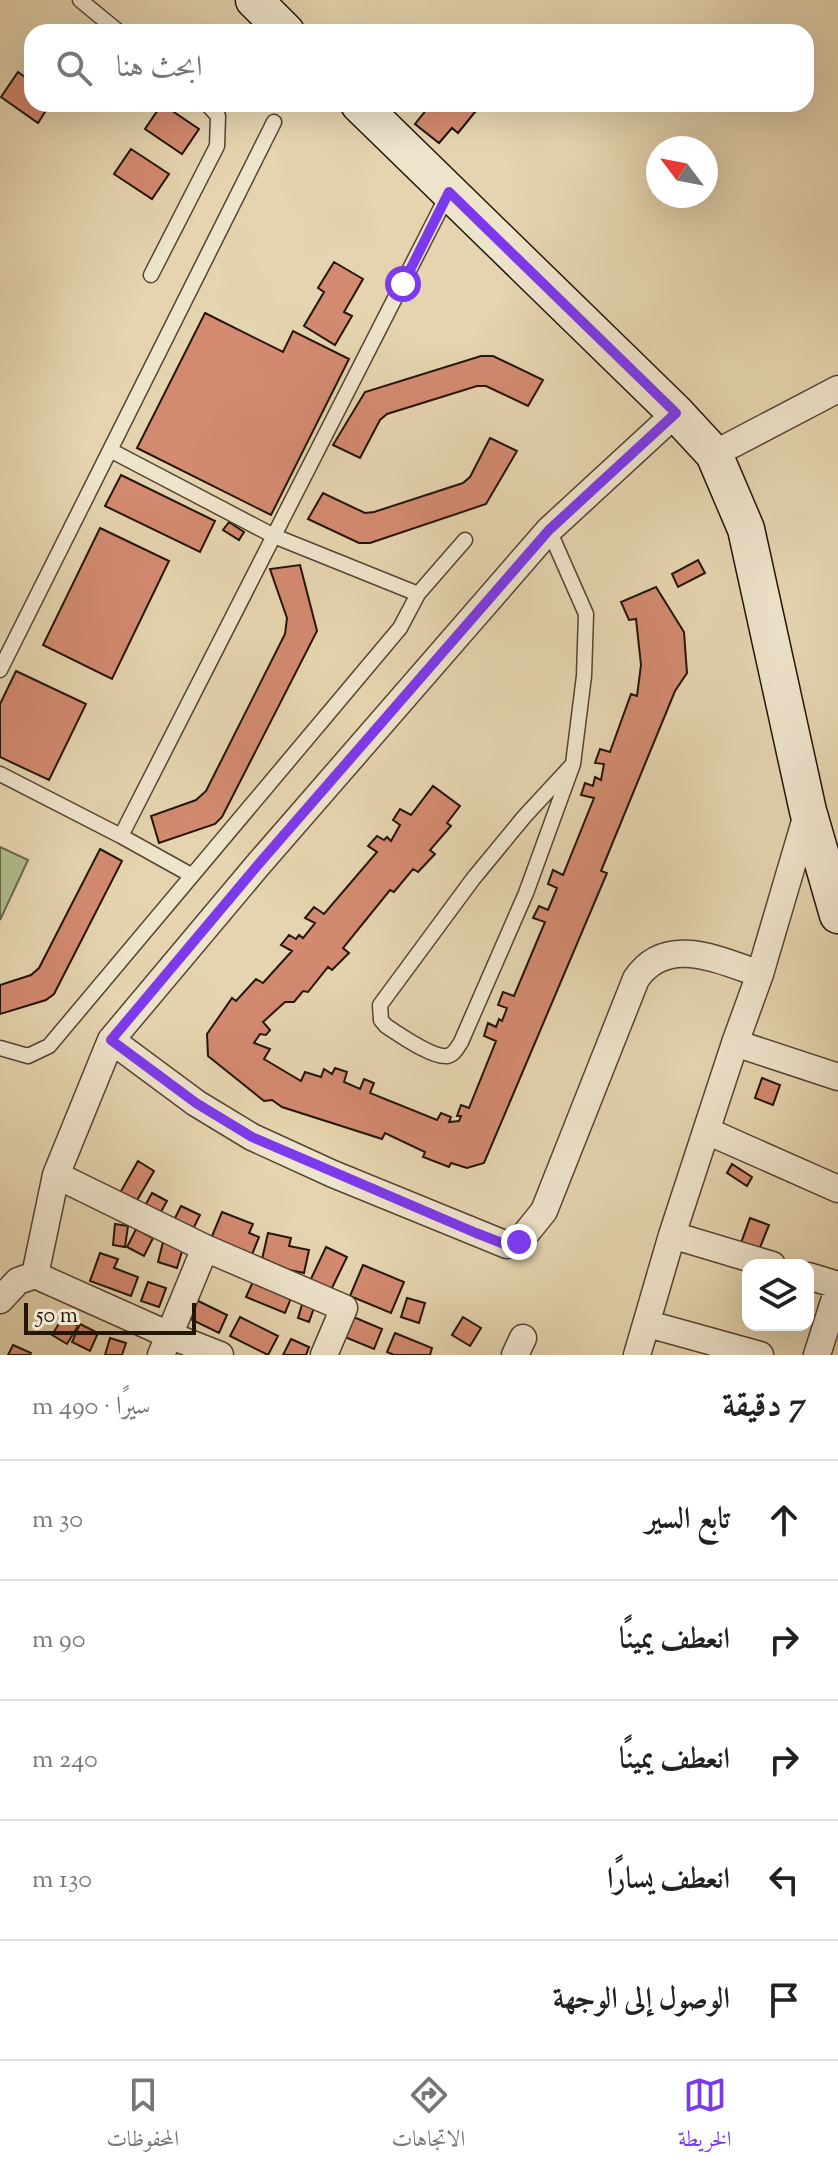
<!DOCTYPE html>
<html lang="ar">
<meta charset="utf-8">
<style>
body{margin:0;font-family:"Sorts Mill Goudy",Amiri,serif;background:#f6f6f6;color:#222;direction:rtl}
.controls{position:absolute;right:24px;bottom:24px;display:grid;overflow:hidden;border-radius:16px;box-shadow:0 8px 32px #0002}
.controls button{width:72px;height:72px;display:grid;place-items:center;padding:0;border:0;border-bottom:2px solid #e0e0e0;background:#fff;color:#222;font:40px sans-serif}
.compass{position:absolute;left:646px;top:136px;width:72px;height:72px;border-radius:50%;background:#fff;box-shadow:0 8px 32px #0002;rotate:302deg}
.scale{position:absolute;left:24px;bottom:20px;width:172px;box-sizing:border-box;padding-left:8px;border:4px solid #241509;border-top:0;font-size:22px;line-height:28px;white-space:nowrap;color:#241509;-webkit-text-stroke:6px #eee3cb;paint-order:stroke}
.stop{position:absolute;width:24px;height:24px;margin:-18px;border:6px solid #7c3aed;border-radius:50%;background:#fff}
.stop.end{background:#7c3aed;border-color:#fff;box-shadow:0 2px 8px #0008}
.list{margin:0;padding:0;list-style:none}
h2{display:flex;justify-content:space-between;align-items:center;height:104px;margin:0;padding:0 32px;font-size:34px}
h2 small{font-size:26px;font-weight:400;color:#767676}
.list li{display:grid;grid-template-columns:52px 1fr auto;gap:24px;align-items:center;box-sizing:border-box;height:120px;padding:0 32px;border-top:2px solid #e0e0e0}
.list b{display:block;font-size:30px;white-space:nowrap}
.list em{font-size:26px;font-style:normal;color:#767676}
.icon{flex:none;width:44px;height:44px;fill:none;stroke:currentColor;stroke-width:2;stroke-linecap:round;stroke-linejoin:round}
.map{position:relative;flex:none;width:838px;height:1355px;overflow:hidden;direction:ltr}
.search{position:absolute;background:#fff;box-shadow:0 8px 32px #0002;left:24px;right:24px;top:24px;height:88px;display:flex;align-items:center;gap:20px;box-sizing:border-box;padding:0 28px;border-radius:24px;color:#767676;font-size:30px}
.sheet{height:704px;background:#fff}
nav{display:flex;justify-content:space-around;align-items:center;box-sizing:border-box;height:112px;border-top:2px solid #e0e0e0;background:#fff;font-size:22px;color:#767676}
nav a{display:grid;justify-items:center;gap:4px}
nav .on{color:#7c3aed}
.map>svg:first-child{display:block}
.green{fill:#b1bd8d;stroke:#6a694b;stroke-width:2}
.building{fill:#d38a70;stroke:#241509;stroke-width:2}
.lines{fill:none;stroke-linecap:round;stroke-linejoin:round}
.service-casing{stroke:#544532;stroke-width:17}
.minor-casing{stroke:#544532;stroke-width:29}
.secondary-casing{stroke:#241509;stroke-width:39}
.service{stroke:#eee3cb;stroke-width:14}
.minor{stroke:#eee3cb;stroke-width:26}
.secondary{stroke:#eee3cb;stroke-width:36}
.route{stroke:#7c3aed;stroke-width:10}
</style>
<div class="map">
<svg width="838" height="1355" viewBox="0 0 838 1355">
<rect width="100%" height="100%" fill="#e5d4af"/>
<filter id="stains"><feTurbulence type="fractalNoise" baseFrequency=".0025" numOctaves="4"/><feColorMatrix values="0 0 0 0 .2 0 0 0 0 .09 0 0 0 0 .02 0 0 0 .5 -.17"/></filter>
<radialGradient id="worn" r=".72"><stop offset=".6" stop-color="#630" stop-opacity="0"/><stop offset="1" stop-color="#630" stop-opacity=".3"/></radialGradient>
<path class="green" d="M0,847L28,860L0,920Z"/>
<path class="building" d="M18,72L32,82V104H50L38,123L1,97Z
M162,104L199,129L182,154L145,129Z
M431,104H466L475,112L458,133L452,128L439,143L415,124Z
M131,149L169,174L152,199L114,174Z
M334,262L363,279L344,312L352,316L335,345L304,326L324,292L318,288Z
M205,313L283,352L293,331L349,359L271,515L137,448Z
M481,356H493L543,380L528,406L486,386H477L387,414L380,420L360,458L333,445L365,392Z
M490,438L517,451L486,504L370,543H359L308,519L323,493L365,513L374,512L463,483L470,477Z
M121,475L215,521L200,552L105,506Z
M229,522L244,532L239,540L223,530Z
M100,528L169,561L112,679L43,645Z
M698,560L705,573L678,587L672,574Z
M300,565L317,631L222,817L215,824L159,843L151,816L196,800L206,791L285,634L287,618L270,569Z
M656,587L684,632L687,673L675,691L601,871L607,873L484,1163L467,1168L451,1163L449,1167L423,1157L425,1152L385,1133L382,1139L282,1107L272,1100L264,1101L208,1056L207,1034L232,998L236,1001L256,979L263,983L292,951L281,945L289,935L296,939L299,935L303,938L315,923L305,918L314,907L324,914L377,852L368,846L377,836L384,840L387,837L391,841L400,825L393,820L400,809L411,815L433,786L460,806L447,823L451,826L430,850L435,854L418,872L413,869L394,892L390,890L343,948L349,953L332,970L328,967L308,992L303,991L294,1002H285L263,1022L270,1030L266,1035L260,1034L254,1043L270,1049L264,1059L301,1081L305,1072L321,1077L324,1069L332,1074L335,1068L347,1072L344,1082L360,1089L364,1079L374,1083L370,1093L437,1120L441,1113L451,1117L449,1122L459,1121L461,1116H457L461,1105L469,1108L496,1041L484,1036L488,1023L496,1027L499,1019L502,1021L507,1008L498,1005L503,992L514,996L545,922L533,918L539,906L548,910L557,888L548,884L553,870L563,875L594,798L581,795L585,783L593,786L595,777L601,780L604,764L595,763L600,749L610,752L631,694L637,696L641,665L636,619L629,620L621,602Z
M16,671L86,704L49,780L0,757V704Z
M100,849L122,861L54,994L46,1000L0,1014V985L31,975L39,968Z
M762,1078L780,1085L773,1105L755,1098Z
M138,1161L154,1171L132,1209L116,1200Z
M732,1164L752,1177L747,1186L727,1173Z
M152,1193L167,1201L157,1219L142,1211Z
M181,1206L200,1215L191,1233L172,1224Z
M222,1212L253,1224L249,1233L259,1237L251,1257L210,1241Z
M750,1218L769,1225L759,1250L741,1243Z
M115,1224L128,1226L125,1247L113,1245Z
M136,1229L153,1238L144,1256L127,1247Z
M268,1233L291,1238L289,1246L309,1250L304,1273L261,1264Z
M163,1242L183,1248L177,1268L158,1262Z
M326,1247L347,1257L331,1290L310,1281Z
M100,1253L118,1259L114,1268L138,1277L131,1296L90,1281Z
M363,1265L404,1282L391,1313L350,1296Z
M255,1277L293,1293L285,1313L246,1297Z
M148,1282L166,1288L159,1307L141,1301Z
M188,1296L227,1315L219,1333L180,1314Z
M304,1298L316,1302L309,1322L298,1318Z
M407,1298L425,1303L419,1323L401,1317Z
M344,1313L382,1329L374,1349L335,1333Z
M63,1317L78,1326L67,1344L52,1335Z
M240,1317L278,1336L268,1355L230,1336Z
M463,1317L481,1328L470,1346L452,1335Z
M80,1324L98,1333L90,1351L72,1342Z
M395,1333L432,1348L430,1355H394L387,1352Z
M110,1338L126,1343L122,1355H105Z
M291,1339L309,1347L306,1355H283Z
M13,1345L31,1353L30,1355H8Z"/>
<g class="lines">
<g class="service-casing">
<path id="service" d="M80,0L119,32
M151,275L217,146L218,116L207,104
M110,450L274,536L418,594
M549,530L586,614L584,676L573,764L526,893L461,1042C457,1048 454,1055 447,1056C432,1058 399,1034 386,1026L381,1020L380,1005L473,879L524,817L573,764
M0,670L274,122
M0,774L121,836L191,875
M121,836L449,192
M0,1048L28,1056L49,1046L400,628L418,594L465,540"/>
</g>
<g class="minor-casing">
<path id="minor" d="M676,413L549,530L257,866L111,1040L196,1103L252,1137L333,1174L507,1245L519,1242L544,1211L636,979C666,934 719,960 760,974
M714,454L838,389
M735,1043L838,1077
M707,1131L838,1189
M56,1175L205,1248L344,1308L324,1355
M672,1235L772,1265
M35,1275L56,1175L111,1040
M808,1276L838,1285
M0,1300L18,1281L35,1275L169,1335L220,1355
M648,1324L760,1355
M161,1355L205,1248
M515,1355L523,1338
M637,1355L672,1235L735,1043L760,974L808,811
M817,1355L838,1289"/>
</g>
<g class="secondary-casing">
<path id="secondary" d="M254,0L286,32
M359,104L676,413L714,454L746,529L808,811L838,915"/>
</g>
<use href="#service" class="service"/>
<use href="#minor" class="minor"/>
<use href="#secondary" class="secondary"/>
</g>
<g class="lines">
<path class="route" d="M403,284L449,192L676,413L549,530L257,866L111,1040L196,1103L252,1137L476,1233L507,1245L519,1242"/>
</g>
<rect width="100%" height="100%" filter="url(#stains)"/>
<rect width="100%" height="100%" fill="url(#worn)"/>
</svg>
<div class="controls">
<button><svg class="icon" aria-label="layers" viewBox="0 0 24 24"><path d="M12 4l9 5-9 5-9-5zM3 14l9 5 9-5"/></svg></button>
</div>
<svg class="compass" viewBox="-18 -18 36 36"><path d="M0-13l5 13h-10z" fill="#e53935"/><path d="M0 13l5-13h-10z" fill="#767676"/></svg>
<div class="scale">50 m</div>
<div class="stop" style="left:403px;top:284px"></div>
<div class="stop end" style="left:519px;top:1242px"></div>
<div class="search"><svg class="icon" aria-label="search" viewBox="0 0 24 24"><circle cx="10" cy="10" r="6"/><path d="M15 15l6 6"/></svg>ابحث هنا</div>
</div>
<section class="sheet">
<h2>7 دقيقة<small>سيرًا · 490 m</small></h2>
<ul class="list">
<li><svg class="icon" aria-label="ahead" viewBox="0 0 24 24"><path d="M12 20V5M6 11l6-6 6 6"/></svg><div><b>تابع السير</b></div><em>30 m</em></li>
<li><svg class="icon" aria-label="right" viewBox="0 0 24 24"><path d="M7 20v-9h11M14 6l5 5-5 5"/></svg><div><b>انعطف يمينًا</b></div><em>90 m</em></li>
<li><svg class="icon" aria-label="right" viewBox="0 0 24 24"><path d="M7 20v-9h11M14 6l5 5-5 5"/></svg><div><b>انعطف يمينًا</b></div><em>240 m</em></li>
<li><svg class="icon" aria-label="left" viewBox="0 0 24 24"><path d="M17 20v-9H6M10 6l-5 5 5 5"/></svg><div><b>انعطف يسارًا</b></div><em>130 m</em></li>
<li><svg class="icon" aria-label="arrive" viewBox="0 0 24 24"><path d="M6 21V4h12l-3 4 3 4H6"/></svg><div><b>الوصول إلى الوجهة</b></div></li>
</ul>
</section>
<nav>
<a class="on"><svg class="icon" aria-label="map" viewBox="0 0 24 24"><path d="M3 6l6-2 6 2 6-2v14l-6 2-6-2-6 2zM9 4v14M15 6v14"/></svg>الخريطة</a>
<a><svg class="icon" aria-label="directions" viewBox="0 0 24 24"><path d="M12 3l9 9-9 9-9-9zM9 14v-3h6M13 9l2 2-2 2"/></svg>الاتجاهات</a>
<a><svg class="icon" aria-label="saved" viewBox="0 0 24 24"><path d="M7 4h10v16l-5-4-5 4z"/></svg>المحفوظات</a>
</nav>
